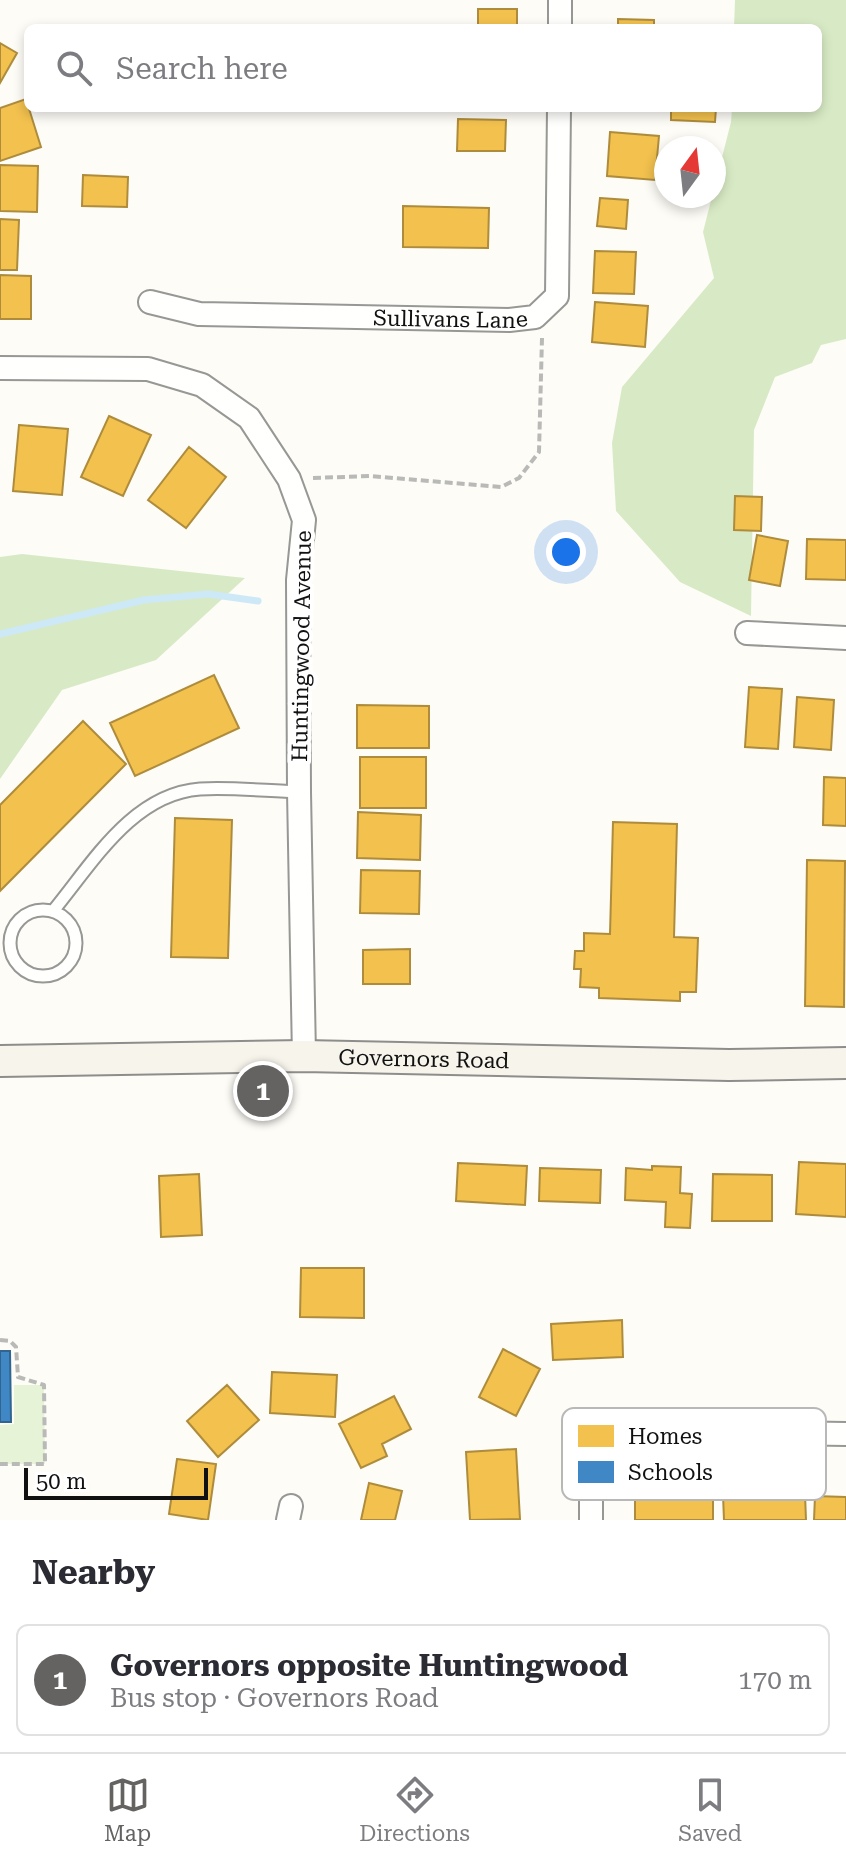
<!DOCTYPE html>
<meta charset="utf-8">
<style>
body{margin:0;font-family:"Roboto Serif",serif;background:#f7f7f7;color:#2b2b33}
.compass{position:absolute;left:654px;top:136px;width:72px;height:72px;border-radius:50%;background:#fff;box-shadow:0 4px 12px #0003;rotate:15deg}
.scale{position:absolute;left:24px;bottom:20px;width:184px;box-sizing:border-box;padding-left:8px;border:4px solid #111;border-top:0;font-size:22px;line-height:28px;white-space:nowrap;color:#111;-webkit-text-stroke:6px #fff;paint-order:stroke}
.you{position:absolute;left:566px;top:552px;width:28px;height:28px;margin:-20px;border:6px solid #fff;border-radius:50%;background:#1a73e8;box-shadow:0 0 0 12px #1a73e833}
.badge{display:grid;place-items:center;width:52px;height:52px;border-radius:50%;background:#646362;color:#fff;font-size:26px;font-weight:700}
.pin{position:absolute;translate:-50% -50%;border:4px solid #fff;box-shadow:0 2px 8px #0006}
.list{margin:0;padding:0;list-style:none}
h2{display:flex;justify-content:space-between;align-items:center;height:104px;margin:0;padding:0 32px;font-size:34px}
h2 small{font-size:26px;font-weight:400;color:#7c7c81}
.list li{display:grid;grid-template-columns:52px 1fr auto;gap:24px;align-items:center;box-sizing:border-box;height:112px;margin:0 16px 16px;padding:0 16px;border:2px solid #e1e1e2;border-radius:12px}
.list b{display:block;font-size:30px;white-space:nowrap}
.list p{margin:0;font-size:26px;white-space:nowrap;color:#7c7c81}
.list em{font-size:26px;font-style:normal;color:#7c7c81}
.icon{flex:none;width:44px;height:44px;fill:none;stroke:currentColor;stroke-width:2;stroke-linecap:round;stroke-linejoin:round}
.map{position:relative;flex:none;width:846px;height:1520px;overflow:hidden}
.search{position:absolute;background:#fff;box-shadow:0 4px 12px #0003;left:24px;right:24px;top:24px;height:88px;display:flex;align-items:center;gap:20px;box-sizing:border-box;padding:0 28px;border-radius:12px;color:#7c7c81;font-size:30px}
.sheet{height:232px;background:#fff}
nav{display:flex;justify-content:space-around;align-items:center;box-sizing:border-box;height:112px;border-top:2px solid #e1e1e2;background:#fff;font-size:22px;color:#7c7c81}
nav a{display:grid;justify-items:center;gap:4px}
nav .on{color:#646362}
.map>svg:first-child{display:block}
.green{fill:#e7f3d7}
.forest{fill:#d8eac5}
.homes{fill:#f2c14e;stroke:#ae8c3c;stroke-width:2}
.schools{fill:#3f88c5;stroke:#31648f;stroke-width:2}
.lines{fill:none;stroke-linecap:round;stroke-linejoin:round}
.stream{stroke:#cde8f7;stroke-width:7}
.lane-casing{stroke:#979795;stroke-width:15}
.street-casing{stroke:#979795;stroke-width:26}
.secondary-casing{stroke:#8e8d8b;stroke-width:34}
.path{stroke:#b9b9b8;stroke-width:4;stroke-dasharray:8 4;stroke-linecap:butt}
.lane{stroke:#fffffe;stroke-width:11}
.street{stroke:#fffffe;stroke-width:22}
.secondary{stroke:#f6f4eb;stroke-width:30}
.labels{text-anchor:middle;stroke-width:8;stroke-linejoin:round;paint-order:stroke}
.street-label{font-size:22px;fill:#111;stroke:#fff}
.key{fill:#fff;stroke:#b8b8b8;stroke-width:2}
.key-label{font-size:22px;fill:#111}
</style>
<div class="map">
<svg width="846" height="1520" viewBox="0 0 846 1520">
<rect width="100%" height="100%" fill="#fdfcf7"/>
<path class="green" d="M14,1385H44L45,1464H0V1425L14,1424Z"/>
<path class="forest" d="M735,0H846V339L821,345L812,363L775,377L754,430L751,616L680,582L616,511L612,443L622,387L714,278L703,232L731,122L732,108H818V28H734Z
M22,554L245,578L156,660L62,690L0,779V557Z"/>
<path class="homes" d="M478,9H517V28H478Z
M618,19L654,20V28H618Z
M0,43L17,53L0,83Z
M26,99L41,147L0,161V108Z
M671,108H716L715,122L671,120Z
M458,119L506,120L505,151H457Z
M610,132L659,136L655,180L607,176Z
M0,165L38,166L37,212L0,211Z
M83,175L128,177L127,207L82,206Z
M600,198L628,200L626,229L597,226Z
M403,206L489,208L488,248L403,247Z
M0,219L19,220L17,270H0Z
M595,251L636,252L634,294L593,293Z
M0,275L31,276V319H0Z
M595,302L648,306L645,347L592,342Z
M109,416L151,435L123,496L81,477Z
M19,425L68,429L62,495L13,491Z
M189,447L226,477L186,528L148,500Z
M735,496L762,497L761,531L734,530Z
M757,535L788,541L780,586L749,580Z
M807,539L846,540V580L806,579Z
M214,675L239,728L135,776L110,723Z
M749,687L782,689L778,749L745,747Z
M797,697L834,700L831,750L794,747Z
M357,705L429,706V748H357Z
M83,721L126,764L0,891V805Z
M360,757H426V808H360Z
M824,777L846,778V826L823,825Z
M358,812L421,815L420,860L357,858Z
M175,818L232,820L228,958L171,957Z
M613,822L677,824L674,937L698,938L696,992H680V1001L599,998V988L580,987L581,969H574L575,951H584V933L610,934Z
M807,860L845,861L844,1007L805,1006Z
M361,870L420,871L419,914L360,913Z
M410,949V984H363V950Z
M799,1162L846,1164V1217L796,1214Z
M458,1163L527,1166L525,1205L456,1201Z
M652,1166L681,1167L680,1193L692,1194L690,1228L665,1227L666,1202L625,1200L626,1168L652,1170Z
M540,1168L601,1170L600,1203L539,1201Z
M199,1174L202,1235L161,1237L159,1176Z
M713,1174L772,1175V1221H712Z
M301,1268H364V1318L300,1317Z
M622,1320L623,1357L553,1360L551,1324Z
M503,1349L540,1369L516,1416L479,1397Z
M272,1372L337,1375L335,1417L270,1413Z
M227,1385L259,1420L218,1457L187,1421Z
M394,1396L411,1429L382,1444L387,1456L361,1468L339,1424Z
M516,1449L520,1519L470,1520L466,1452Z
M177,1459L216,1464L208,1520L169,1514Z
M369,1483L402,1491L395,1520H361Z
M805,1494L806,1520H724L723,1495Z
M815,1496L846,1497V1520H814Z
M635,1497H713V1520H635Z"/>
<path class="schools" d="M0,1351H10L11,1422H0Z"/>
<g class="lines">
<path class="stream" d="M0,634L144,600L208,594L258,601"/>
<g class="lane-casing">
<path id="lane" d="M10 943a33 33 0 1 1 66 0a33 33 0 1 1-66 0Z
M53,911C92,864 132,794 200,789C232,787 266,791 299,792"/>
</g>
<g class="street-casing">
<g id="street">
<path d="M560,28V0"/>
<path id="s1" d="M150,302L199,314L509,320L535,317L557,296L559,108"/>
<path d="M0,368L148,369L202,385L249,418L289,479L304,520L298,580L299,792L304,1056"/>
<path d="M747,633L846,638"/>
<path d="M288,1520L291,1506"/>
<path d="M591,1520V1489L598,1465L617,1444L649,1431L846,1434"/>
</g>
</g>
<g class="secondary-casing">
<g id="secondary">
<path id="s2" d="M0,1061L304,1056L729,1065L846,1063"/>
</g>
</g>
<path class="path" d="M313,478L370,476L501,487L519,478L539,452L542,338
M0,1340L10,1341L16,1347L18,1377L44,1385L45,1464H0"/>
<use href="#lane" class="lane"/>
<use href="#street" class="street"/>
<use href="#secondary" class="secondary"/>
</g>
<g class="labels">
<g class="street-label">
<text dy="8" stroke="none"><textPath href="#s1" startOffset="302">Sullivans Lane</textPath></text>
<text transform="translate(301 646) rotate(-89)" y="8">Huntingwood Avenue</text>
<text dy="8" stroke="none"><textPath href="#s2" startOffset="424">Governors Road</textPath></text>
</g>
</g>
<rect x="562" y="1408" width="264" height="92" rx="12" class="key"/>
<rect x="578" y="1425" width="36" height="22" fill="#f2c14e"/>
<rect x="578" y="1461" width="36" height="22" fill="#3f88c5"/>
<g class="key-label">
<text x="628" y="1444">Homes</text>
<text x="628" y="1480">Schools</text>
</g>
</svg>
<svg class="compass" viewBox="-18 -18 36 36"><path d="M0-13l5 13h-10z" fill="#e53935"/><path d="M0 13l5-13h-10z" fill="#7c7c81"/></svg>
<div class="scale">50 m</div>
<div class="you"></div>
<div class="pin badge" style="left:263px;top:1091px">1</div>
<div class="search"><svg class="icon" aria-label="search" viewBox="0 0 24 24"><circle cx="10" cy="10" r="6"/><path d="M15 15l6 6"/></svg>Search here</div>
</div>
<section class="sheet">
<h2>Nearby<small></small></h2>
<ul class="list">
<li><span class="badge">1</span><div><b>Governors opposite Huntingwood</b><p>Bus stop · Governors Road</p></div><em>170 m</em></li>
</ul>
</section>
<nav>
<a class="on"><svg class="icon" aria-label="map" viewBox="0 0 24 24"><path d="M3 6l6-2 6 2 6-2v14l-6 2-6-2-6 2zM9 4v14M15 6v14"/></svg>Map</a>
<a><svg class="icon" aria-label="directions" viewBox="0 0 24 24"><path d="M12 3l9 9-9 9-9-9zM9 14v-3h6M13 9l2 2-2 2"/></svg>Directions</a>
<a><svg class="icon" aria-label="saved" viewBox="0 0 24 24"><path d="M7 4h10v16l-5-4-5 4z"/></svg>Saved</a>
</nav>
